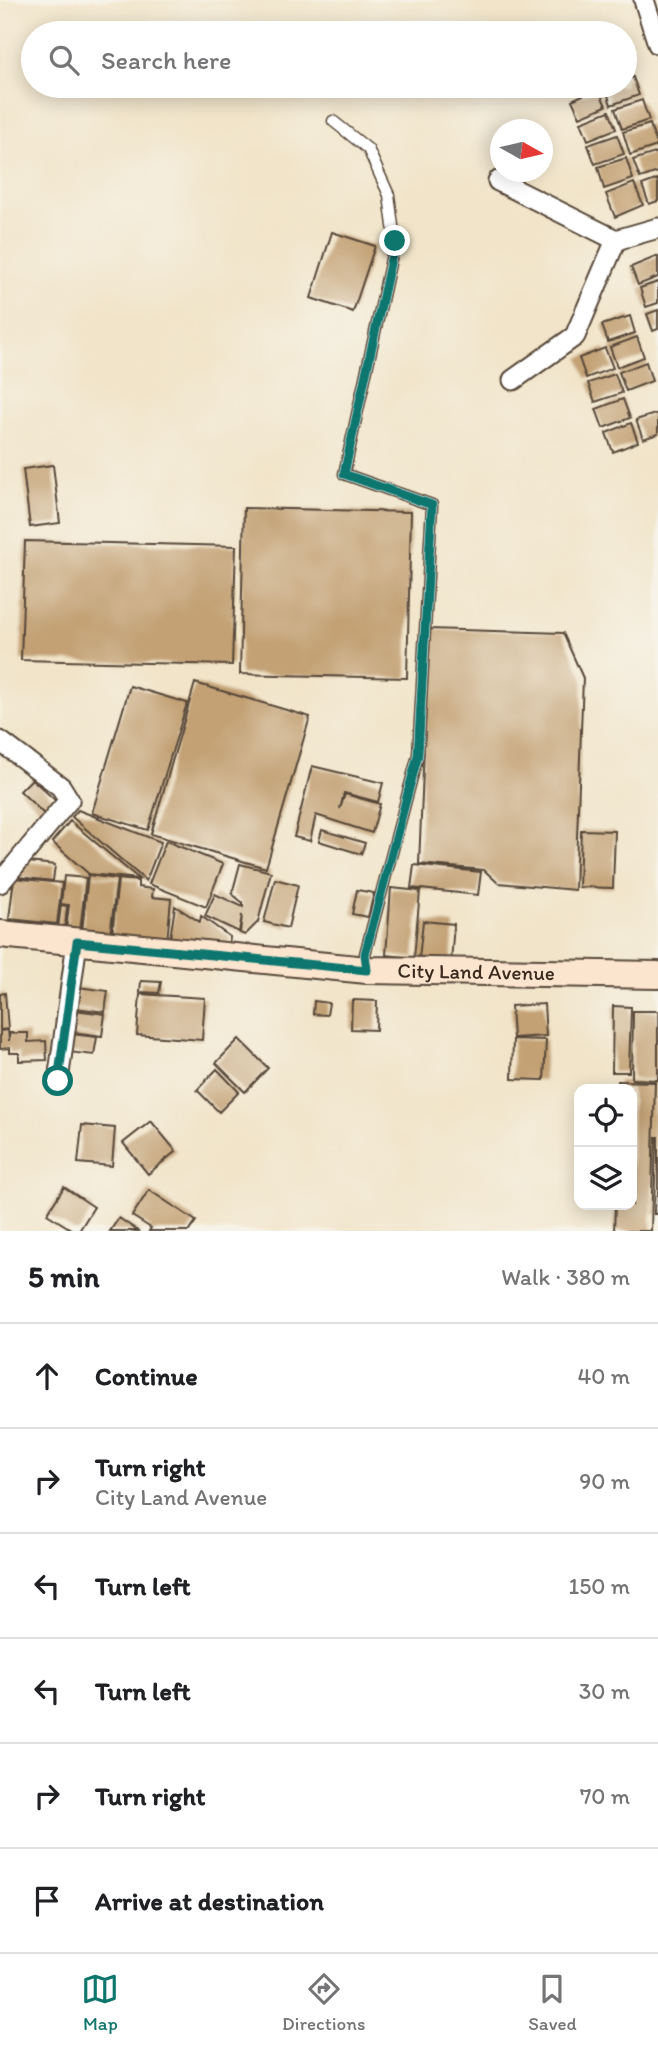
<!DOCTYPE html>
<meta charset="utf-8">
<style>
body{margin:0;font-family:Itim,sans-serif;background:#f6f6f6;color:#202124}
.controls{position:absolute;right:21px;bottom:21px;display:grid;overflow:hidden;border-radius:14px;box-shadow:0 4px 18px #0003}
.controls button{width:63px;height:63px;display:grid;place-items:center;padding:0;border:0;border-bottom:2px solid #e0e0e0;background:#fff;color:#202124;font:35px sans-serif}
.compass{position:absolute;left:490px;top:119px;width:63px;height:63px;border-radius:50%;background:#fff;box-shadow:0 4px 18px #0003;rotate:98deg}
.stop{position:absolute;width:21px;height:21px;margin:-16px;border:5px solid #0f766e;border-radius:50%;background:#fff}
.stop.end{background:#0f766e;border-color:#fff;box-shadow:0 2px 7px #0008}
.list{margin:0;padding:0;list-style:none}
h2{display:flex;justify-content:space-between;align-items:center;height:91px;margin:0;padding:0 28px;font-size:30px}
h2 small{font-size:23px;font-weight:400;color:#757577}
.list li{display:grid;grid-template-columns:46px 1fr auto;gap:21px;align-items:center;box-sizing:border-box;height:105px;padding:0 28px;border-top:2px solid #e0e0e0}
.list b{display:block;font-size:26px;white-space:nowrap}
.list p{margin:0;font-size:23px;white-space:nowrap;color:#757577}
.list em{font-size:23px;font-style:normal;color:#757577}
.icon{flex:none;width:38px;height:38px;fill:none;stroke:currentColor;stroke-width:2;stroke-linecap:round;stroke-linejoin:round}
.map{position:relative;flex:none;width:658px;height:1231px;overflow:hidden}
.search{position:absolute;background:#fff;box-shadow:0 4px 18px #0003;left:21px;right:21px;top:21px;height:77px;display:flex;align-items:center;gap:18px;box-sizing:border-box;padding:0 24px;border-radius:38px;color:#757577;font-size:26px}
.sheet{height:721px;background:#fff}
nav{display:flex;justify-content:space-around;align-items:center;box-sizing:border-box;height:98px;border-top:2px solid #e0e0e0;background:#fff;font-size:19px;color:#757577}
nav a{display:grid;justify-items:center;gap:4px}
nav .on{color:#0f766e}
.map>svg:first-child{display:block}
.building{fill:#c3a175}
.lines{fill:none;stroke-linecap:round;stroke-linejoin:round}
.lane-casing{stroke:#564638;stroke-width:13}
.street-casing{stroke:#564638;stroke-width:23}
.secondary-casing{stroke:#564638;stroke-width:30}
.lane{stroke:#fff;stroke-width:10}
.street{stroke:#fff;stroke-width:19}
.secondary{stroke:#fbe5cf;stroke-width:26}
.route{stroke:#0f766e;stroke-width:9}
.labels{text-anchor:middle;stroke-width:7;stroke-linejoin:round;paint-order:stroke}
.street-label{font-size:21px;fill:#3b2a1e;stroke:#f7f3e8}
</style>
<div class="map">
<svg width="658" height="1231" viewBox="0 0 658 1231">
<rect width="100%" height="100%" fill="#f7f3e8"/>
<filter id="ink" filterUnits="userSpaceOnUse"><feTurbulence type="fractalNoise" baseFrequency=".0143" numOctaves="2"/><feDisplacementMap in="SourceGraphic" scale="14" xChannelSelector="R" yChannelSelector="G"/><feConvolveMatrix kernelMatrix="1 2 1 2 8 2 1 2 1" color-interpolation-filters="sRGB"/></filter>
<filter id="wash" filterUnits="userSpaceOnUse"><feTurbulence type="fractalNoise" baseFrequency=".00686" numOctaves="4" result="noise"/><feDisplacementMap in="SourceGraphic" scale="28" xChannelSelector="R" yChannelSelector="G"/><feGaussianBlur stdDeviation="1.57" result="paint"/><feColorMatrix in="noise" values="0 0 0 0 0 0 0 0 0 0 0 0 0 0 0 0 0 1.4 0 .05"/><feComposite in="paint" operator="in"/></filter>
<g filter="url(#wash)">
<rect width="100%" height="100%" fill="#f1e4c9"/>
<g id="blocks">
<path class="building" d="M633,77L639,95L611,105L605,86H625V80Z
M598,88L606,106L580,117L572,100Z
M642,100L649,120L622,129L615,109Z
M609,111L616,129L588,140L581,122Z
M650,124L657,146L630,155L623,132Z
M617,135L624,154L595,164L588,145Z
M658,152V172L640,178L633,160Z
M626,158L633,179L604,189L598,167Z
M658,179V201L649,204L642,185Z
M634,183L643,205L615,217L606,194Z
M332,232L375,246L353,312L311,298Z
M658,256V277L638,285L631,267Z
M658,282V303L646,307L640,288Z
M658,310V329L653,331L647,314Z
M630,316L635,333L608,342L602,325Z
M637,337L644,357L617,367L610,347Z
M605,348L613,368L586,378L579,358Z
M646,362L652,381L626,391L619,372Z
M615,374L622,393L595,402L588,383Z
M623,399L630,418L603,428L596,409Z
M658,413V434L643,439L636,420Z
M631,423L638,442L613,452L606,433Z
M53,465L60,523L30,527L23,469Z
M244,508L411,512L407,678L240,674Z
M25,541L236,546L232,665L21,660Z
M429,629L563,633L583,678L575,890L498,883L484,870L419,864Z
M195,683L310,717L266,868L151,834Z
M130,686L187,703L148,830L92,813Z
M312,766L383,783L378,802L344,793L340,809L345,794L380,804L372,833L316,815L310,841L294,837Z
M32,779L56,801L44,814L20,791Z
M78,810L161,842L146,881L72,817Z
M70,821L139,879L89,874L52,842Z
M322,830L365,843L361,854L319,841Z
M581,830L615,831L613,888L579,887Z
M166,841L223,864L206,907L149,884Z
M28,862L55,865L53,881L17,877Z
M240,864L271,872L258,922L245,935L240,933L242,915L239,932L205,916L215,894L243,907V903L232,894Z
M414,865L481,872L478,895L411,888Z
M88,875L117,879L110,935L82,932Z
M64,876L86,878L80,931L66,929L69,905L61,904Z
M14,878L62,883L57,924L9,919Z
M118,879L138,881V887L153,889L152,897L171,899L167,942L112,936Z
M275,879L298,885L288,928L264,922Z
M391,888L420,891L414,958L386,955Z
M357,890L374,893L368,917L352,914Z
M61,905L67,906L65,929L58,928Z
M175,906L200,922L201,916L230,937L228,954L169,945Z
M423,921L454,924L451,962L419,959Z
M141,981L161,982L159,993L140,992Z
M78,987L108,991L105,1012L75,1008Z
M5,993L8,1029L0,1030V994Z
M140,994L205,998L202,1040L137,1035Z
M352,1000L377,1001L376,1030L351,1029Z
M314,1001L329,1003L327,1015L313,1014Z
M544,1004L546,1036L513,1038L511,1006Z
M613,1006L631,1007L629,1072H612Z
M75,1010L105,1014L102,1036L73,1032Z
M633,1011H658V1080L632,1079Z
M8,1030L9,1041L10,1033H28V1042L46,1041L47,1060L19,1061V1053H10V1048L0,1049V1031Z
M71,1034L97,1037L94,1055L68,1052Z
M239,1039L268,1068L245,1092L216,1063Z
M513,1039L546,1040L544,1080L512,1079Z
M217,1069L239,1092L219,1112L197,1090Z
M618,1081L655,1082L651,1231H614L615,1205H632V1089H618Z
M151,1121L176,1151L148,1174L123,1143Z
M82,1125L115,1128L112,1166L78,1163Z
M656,1137H658V1214H654Z
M64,1187L94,1207L79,1231H74L47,1214Z
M149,1190L196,1221L189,1231H149L151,1228L132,1216Z
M119,1218L138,1231H110Z"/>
</g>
</g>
<g filter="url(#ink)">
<use href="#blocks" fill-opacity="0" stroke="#564638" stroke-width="2"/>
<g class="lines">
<g class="lane-casing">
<path id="lane" d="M333,121L368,149L389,195L395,241L344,474L432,505L418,755L365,954L367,969"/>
</g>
<g class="street-casing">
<path id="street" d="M644,0L658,44
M498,181L616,240
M513,380L575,336L616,240L658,228
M0,741L61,787L69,800L0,883
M58,1081L77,942"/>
</g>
<g class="secondary-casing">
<g id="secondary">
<path id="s1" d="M0,934L367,970L658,975"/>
</g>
</g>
<use href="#lane" class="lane"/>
<use href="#street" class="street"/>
<use href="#secondary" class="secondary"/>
</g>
</g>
<g class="lines" filter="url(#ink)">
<path class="route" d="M58,1081L77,942L367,970L365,954L418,755L432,505L344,474L395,241"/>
</g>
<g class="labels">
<g class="street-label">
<text dy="7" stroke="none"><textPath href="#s1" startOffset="478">City Land Avenue</textPath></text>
</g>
</g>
</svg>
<div class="controls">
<button><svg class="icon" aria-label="locate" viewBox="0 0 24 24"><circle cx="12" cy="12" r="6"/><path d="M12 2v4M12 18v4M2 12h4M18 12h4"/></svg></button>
<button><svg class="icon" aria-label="layers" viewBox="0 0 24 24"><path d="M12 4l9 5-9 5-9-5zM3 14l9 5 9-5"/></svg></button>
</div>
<svg class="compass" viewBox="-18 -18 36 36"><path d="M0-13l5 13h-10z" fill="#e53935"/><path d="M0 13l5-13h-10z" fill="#757577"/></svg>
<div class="stop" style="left:58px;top:1081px"></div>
<div class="stop end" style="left:395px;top:241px"></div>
<div class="search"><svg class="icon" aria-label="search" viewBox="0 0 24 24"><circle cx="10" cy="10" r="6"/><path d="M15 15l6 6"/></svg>Search here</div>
</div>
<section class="sheet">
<h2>5 min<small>Walk · 380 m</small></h2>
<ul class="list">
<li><svg class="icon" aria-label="ahead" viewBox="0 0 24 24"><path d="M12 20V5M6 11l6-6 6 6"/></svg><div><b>Continue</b></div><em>40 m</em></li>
<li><svg class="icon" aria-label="right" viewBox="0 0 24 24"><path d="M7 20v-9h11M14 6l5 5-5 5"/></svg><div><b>Turn right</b><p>City Land Avenue</p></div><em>90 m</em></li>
<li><svg class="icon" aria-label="left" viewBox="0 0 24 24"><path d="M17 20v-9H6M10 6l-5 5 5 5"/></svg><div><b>Turn left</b></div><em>150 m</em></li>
<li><svg class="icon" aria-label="left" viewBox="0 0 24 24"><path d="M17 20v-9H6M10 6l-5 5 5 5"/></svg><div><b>Turn left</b></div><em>30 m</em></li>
<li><svg class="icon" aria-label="right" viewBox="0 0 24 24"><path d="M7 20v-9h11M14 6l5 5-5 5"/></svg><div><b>Turn right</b></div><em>70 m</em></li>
<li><svg class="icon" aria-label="arrive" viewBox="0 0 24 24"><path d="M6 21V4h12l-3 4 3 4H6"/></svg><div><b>Arrive at destination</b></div></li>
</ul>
</section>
<nav>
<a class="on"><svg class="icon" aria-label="map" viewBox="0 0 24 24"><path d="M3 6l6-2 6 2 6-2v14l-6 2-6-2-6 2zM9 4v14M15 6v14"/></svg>Map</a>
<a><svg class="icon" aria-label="directions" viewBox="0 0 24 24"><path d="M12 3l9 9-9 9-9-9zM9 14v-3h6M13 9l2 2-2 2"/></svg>Directions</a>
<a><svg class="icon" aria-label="saved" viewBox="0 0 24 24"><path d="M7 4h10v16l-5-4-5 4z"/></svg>Saved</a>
</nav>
